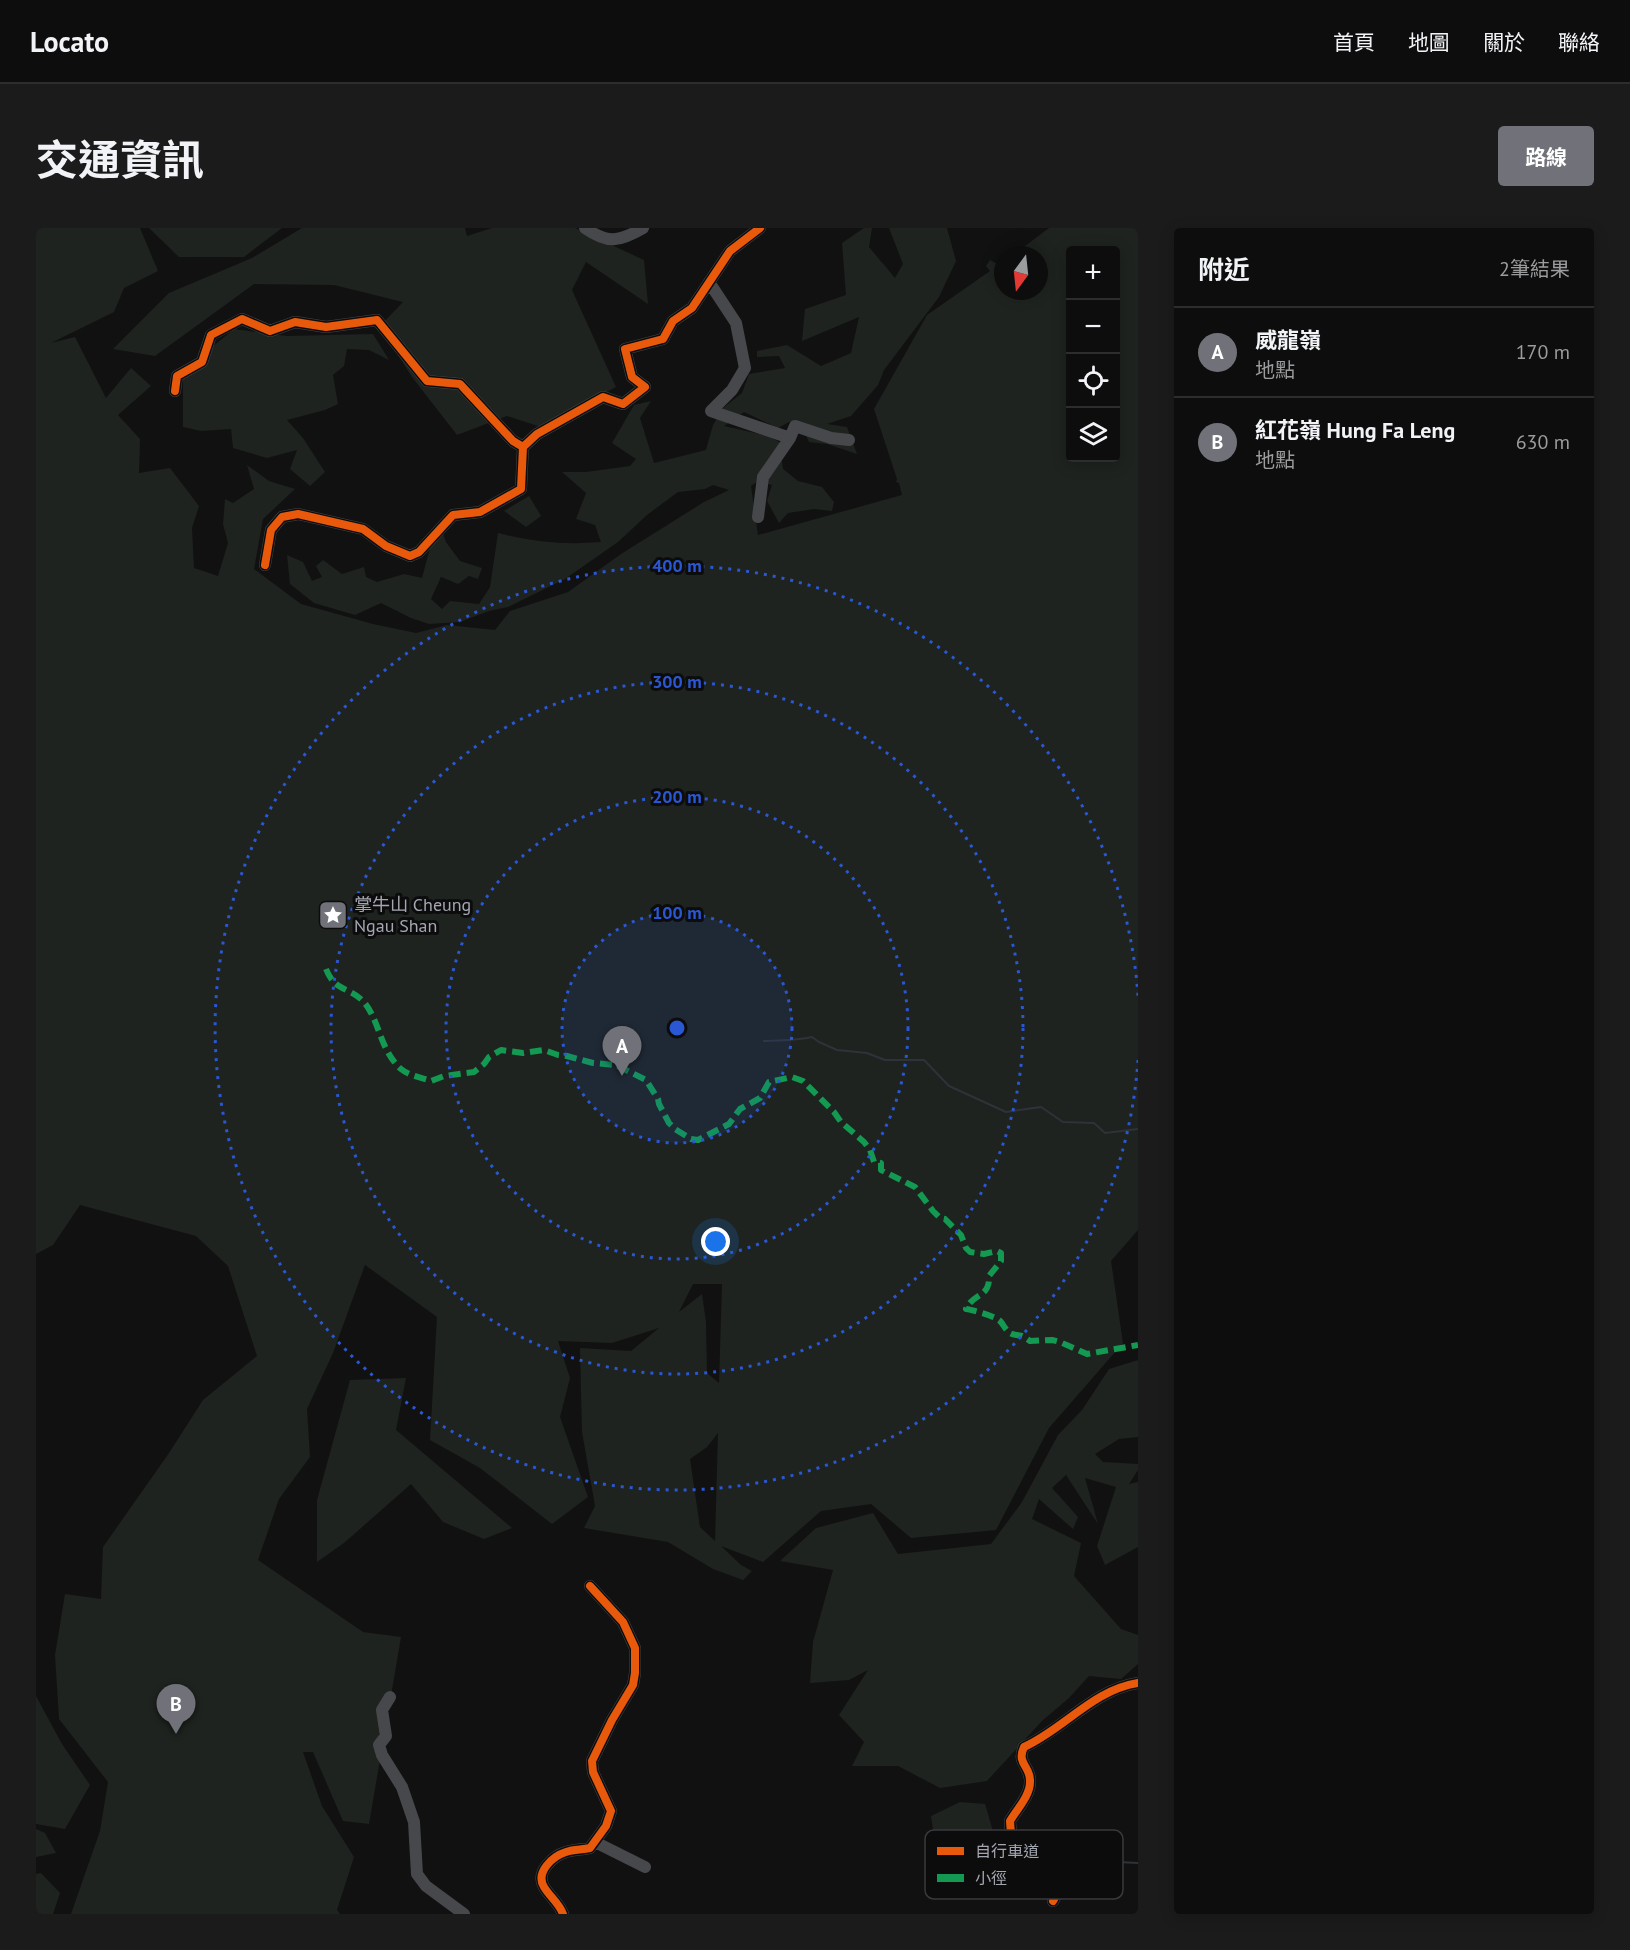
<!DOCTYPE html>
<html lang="zh-TW">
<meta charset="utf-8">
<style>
body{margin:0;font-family:"PT Sans","Noto Sans TC",sans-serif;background:#1b1b1c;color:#f1f3f6}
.controls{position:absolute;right:18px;top:18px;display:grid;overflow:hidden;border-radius:6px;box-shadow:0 3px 15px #0003}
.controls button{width:54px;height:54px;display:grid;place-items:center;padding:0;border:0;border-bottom:2px solid #2d2d2e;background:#0d0d0e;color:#f1f3f6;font:30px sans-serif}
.compass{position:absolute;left:958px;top:18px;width:54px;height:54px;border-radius:50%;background:#0d0d0e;box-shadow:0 3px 15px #0003;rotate:195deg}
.you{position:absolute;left:680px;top:1014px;width:21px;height:21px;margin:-15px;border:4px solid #fff;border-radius:50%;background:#1a73e8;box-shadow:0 0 0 9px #1a73e833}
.badge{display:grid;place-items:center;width:39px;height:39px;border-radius:50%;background:#717279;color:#fff;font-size:20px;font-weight:700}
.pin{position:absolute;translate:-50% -50px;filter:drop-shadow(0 2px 3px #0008)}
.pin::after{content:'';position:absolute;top:32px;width:21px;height:18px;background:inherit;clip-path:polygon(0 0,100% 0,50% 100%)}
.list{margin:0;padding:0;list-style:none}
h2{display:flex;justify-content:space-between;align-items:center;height:78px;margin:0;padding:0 24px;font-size:26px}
h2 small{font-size:20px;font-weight:400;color:#9a9c9e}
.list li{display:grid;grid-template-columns:39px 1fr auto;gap:18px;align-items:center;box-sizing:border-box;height:90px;padding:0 24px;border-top:2px solid #2d2d2e}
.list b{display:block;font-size:22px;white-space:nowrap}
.list p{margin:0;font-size:20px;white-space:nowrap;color:#9a9c9e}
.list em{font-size:20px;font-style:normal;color:#9a9c9e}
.icon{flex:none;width:33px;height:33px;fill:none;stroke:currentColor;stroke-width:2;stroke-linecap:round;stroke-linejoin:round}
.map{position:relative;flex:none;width:1102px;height:1686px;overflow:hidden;border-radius:6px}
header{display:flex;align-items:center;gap:36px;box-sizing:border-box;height:84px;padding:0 30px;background:#0d0d0e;border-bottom:2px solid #2d2d2e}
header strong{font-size:28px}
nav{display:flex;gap:33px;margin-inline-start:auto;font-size:21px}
.intro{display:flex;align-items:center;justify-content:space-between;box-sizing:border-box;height:144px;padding:0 36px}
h1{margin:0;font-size:42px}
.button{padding:15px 27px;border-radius:6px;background:#717279;color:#fff;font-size:21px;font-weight:700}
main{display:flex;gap:36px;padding:0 36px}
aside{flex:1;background:#0d0d0e;border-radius:6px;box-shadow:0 3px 15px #0003}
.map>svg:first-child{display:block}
.green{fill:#1e231f;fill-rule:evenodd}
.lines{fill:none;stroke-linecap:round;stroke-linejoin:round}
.stream{stroke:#2d3339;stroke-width:2}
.minor{stroke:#47484b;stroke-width:12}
.quiet{stroke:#139951;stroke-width:6;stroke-dasharray:12 6;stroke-linecap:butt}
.cycleway-casing{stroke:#0c0c0d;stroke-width:11}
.cycleway{stroke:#e8590c;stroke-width:8}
.ring{fill:none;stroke:#2a57d4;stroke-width:3;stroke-dasharray:3 6}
.labels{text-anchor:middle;stroke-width:6;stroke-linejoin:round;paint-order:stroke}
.poi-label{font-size:18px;fill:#a4a7b1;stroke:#0c0c0d;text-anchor:start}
.key{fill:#0c0c0d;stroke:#3a3a3e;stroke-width:1.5}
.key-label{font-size:16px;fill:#a4a7b1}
.centre{fill:#2a57d4;stroke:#0c0c0d;stroke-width:3}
.ring-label{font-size:18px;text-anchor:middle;font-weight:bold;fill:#2a57d4;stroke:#0c0c0d;stroke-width:6;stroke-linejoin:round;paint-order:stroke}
</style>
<header>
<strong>Locato</strong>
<nav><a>首頁</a><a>地圖</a><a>關於</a><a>聯絡</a></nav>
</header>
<div class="intro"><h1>交通資訊</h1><a class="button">路線</a></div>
<main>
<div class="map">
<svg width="1102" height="1686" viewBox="0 0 1102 1686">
<rect width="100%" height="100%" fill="#111112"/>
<path class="green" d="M0,0H104L122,43L88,60L78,84L15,115L39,109L70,170L95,140L115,158L82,187L104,211L103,245L134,240L163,278L156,300L158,340L182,348L192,315L187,296L189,271L197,275L218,261L211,237L233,253L259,261L227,291L218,341L265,376L337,396L380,405L411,397L459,402L474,383L532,364L585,326L668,274L693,262L677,257L669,261L642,264L611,287L582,314L529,351L472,379L453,383L424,394L393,396L375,390L345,375L319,387L278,375L254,356L251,327L267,334L276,353L286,349L280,338L287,332L306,346L328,339L330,349L341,354L368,346L386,350L394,320L406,303L410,314L424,333L446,340L442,351L433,348L422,356L405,349L395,371L406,381L414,373L443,376L454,359L462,305C496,314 530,317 565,314L559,297L540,291L550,265L526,244H550L594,238L600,231L576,215L598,177L615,173L604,190L618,235L670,222L677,197L687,180L706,165L713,146L749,140L743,128L721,129V123L751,117L785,138L815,125L823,89L766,113L769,81L810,67L806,15L828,0H836L833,19L859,50L867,36L853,0H911L920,33L903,69L848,142L842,157L815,188L791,196L811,199L821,226L791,216L773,214L764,194H753L742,200L708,184L688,198L733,208L743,214L747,241L762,253L786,259L798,274L796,283L778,281L752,285L743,295L731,273L736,257L722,253L715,258L722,307L866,267L863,255L860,254L861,251L838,181L891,87L954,43L950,38L954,32L963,37L967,34V63H1003V27H977L1013,0H1102V1002L1075,1033L1087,1115L1013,1200L960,1302L875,1310L835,1276L785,1283L727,1334L685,1318L705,1337L716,1343L707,1352L677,1341L632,1314L548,1300L559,1278L546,1204L544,1120L595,1123L623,1100L576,1115L522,1113L534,1150L524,1189L552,1269L516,1296L444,1240L394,1212L401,1089L329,1037L297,1125L271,1181L274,1229L243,1271L222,1332L327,1404L365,1409L333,1596L307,1593L277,1524H267L286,1578L318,1629L301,1682L304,1686H35L64,1603L72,1554L23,1491L19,1427L29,1366L65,1371L67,1319L133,1225L167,1172L221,1128L192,1038L160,1008L44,977L17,1017L0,1026ZM1034,22H1080V230H1034ZM657,1056H686L683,1155L671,1145L670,1094L666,1066L643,1084ZM682,1205L679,1313L664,1299L654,1231L671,1219Z
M113,0H246L208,29H143Z
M266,0H429L431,8L456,0H539L608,32L612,76L550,34L536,62L580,159L505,199L471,188L421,207L376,149L344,98L367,74L298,57L218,56L119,128L77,121L133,65L216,30Z
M198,101L251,108L337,106L353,132L333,122L311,121L308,138L297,147L302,176L289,182L251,192L267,210L289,244L274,258L254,241L261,222L231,230L197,220L195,201L165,203L147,199V151L175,120Z
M493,268L505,288L490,299L468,283Z
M1102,1132V1209L1083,1211L1059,1226L1067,1234L1102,1236V1242L1093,1256L1102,1254V1319L1069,1337L1061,1318L1080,1259L1049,1250L1062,1296L1030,1247L1016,1260L1042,1289L1037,1301L1003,1271L996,1291L1045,1315L1038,1348L1085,1401L1102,1407V1436L1085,1451L1053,1448L1033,1470L1006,1493L951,1553L904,1560L862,1538H816L828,1514L803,1487L832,1442L813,1452L774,1455L777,1414L797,1342L744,1333L780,1300L837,1285L862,1326L955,1316L986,1274L1022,1207L1046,1182L1073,1141Z
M370,1150L360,1202L476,1300L448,1311L407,1294L375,1256L308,1315L281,1334V1272L314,1152Z
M0,1468L26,1516L54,1557L29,1601L0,1596Z
M924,1574L949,1576L959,1610L942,1637L930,1625L927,1602L898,1609L895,1588Z
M0,1601L9,1605L20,1625L0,1629Z
M5,1645L24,1665L17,1686H0V1646Z"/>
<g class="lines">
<path class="stream" d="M728,813C745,812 760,813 776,809L783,814L801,822L831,825L849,832H888L913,858L970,884L1005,879L1027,894L1058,895L1069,905L1102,901
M1082,1634L1102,1635"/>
<path class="minor" d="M549,0C572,16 583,14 607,0
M673,54L700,95L709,140L696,162L675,183L754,210L727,249L722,289
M139,163L141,148L166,134L175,107L206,91L234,103L259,94L290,99L341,92L391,153L424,156L477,213L487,219
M754,210L759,198L795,210L813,212
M229,337L235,302L246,289L262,286L327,301L350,318L374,328L383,324L417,287L444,284L485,261L487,219L501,206L567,169L587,176L609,159L596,149L589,121L627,111L637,93L656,80L694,23L724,0
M354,1469L346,1482L350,1508L343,1517L346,1527L366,1559L378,1594L381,1646L390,1658L428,1686
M559,1614L609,1639
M1017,1673L1028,1654C993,1638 976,1636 974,1593C981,1581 994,1568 994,1554C995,1538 980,1536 988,1519C1028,1501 1057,1462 1102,1455
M527,1686C523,1675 514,1669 508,1659C499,1644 517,1628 530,1624C538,1621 546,1622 554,1620L570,1598L575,1583L557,1544L556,1533L576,1492L597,1457L599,1445V1420L587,1394L554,1358"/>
<path class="quiet" d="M290,741C299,764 312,758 327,773C344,792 343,821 365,841C372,847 386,850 395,853L408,848L438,844L448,836L453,829L465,822L487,825L508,822L522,827L531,828L557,835L580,837L610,852L622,871L623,876L633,895L639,901L655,911L662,912L693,896L704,881L724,870L733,854L756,849L767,853L798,884L805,894L828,914L834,922L838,934L845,935V942L879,959L897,983L904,990L909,991L925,1007L930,1020L934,1024L948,1026L961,1023L965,1025V1033L953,1048C954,1070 938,1064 930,1081C937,1082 958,1088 963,1092C967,1095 970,1104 976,1106C987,1109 983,1105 994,1113L1016,1112L1024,1114L1051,1126L1102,1117"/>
<g class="cycleway-casing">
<path id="cycleway" d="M139,163L141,148L166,134L175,107L206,91L234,103L259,94L290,99L341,92L391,153L424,156L477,213L487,219
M229,337L235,302L246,289L262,286L327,301L350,318L374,328L383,324L417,287L444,284L485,261L487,219L501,206L567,169L587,176L609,159L596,149L589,121L627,111L637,93L656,80L694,23L724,0
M1017,1673L1028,1654C993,1638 976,1636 974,1593C981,1581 994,1568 994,1554C995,1538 980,1536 988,1519C1028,1501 1057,1462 1102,1455
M527,1686C523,1675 514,1669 508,1659C499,1644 517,1628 530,1624C538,1621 546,1622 554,1620L570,1598L575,1583L557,1544L556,1533L576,1492L597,1457L599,1445V1420L587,1394L554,1358"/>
</g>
<use href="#cycleway" class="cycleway"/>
</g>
<circle cx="641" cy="800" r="115" fill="#2a57d4" fill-opacity=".12"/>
<g class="ring">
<circle cx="641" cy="800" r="115"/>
<circle cx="641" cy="800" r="231"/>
<circle cx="641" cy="800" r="346"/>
<path d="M1102 832A462 462 0 1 1 1102 768"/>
</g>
<defs>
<g id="sight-square" transform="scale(1.5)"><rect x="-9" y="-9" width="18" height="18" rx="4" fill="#717279" stroke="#0c0c0d"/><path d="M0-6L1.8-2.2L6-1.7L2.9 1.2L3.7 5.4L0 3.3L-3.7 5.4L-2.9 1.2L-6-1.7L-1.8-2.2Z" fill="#fff"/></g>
</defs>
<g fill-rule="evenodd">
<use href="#sight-square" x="297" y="687"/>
</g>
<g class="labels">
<g class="poi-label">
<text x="318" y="683">掌牛山 Cheung<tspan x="318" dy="21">Ngau Shan</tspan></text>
</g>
</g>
<rect x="889" y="1602" width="198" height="69" rx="9" class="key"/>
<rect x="901" y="1619" width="27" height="8" fill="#e8590c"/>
<rect x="901" y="1646" width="27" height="8" fill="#139951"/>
<g class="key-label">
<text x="939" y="1629">自行車道</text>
<text x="939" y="1656">小徑</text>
</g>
<circle cx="641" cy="800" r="9" class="centre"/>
<g class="ring-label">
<text x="641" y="344">400 m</text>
<text x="641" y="460">300 m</text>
<text x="641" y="575">200 m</text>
<text x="641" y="691">100 m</text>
</g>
</svg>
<div class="controls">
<button>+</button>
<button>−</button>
<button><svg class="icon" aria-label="locate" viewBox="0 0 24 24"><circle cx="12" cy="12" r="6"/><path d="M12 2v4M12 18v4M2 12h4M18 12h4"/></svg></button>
<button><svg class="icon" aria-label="layers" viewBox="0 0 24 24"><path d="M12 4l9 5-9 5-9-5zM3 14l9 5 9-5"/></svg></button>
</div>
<svg class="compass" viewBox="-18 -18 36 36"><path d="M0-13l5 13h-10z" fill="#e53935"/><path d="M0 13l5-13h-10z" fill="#9a9c9e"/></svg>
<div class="you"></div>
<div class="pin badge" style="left:586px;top:848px">A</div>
<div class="pin badge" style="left:140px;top:1506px">B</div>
</div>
<aside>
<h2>附近<small>2筆結果</small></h2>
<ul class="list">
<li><span class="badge">A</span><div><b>威龍嶺</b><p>地點</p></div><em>170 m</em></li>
<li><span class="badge">B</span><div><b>紅花嶺 Hung Fa Leng</b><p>地點</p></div><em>630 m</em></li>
</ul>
</aside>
</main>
